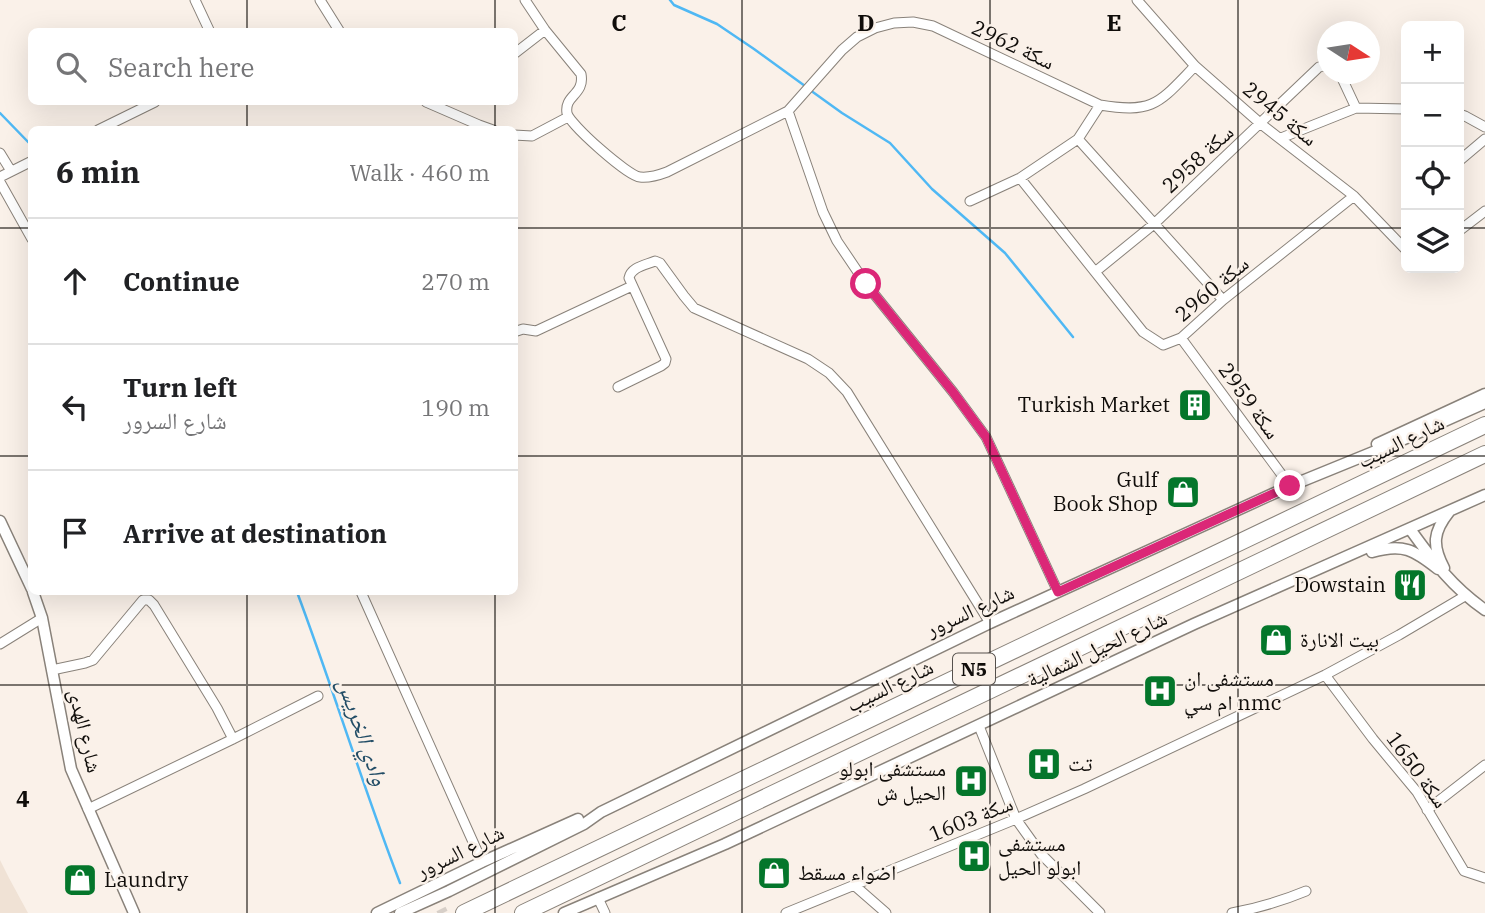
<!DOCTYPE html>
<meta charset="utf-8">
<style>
body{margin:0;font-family:"IBM Plex Serif","Noto Naskh Arabic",serif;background:#f6f6f6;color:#202124}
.controls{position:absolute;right:21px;top:21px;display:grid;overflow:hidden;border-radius:10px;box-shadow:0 7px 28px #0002}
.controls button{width:63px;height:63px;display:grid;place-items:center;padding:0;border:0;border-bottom:2px solid #e0e0e0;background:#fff;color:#202124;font:35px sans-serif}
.compass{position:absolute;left:1317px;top:21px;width:63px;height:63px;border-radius:50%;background:#fff;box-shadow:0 7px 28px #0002;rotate:102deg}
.stop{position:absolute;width:21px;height:21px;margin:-16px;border:5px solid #db2777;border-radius:50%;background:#fff}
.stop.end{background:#db2777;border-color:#fff;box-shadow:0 2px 7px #0008}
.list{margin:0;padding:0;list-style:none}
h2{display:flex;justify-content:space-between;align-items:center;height:91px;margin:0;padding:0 28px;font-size:30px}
h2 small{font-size:23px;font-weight:400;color:#757577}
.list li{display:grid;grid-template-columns:46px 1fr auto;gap:21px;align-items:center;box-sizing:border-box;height:126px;padding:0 28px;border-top:2px solid #e0e0e0}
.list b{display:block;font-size:26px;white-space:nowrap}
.list p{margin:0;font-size:23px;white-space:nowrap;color:#757577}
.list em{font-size:23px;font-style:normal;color:#757577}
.icon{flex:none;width:38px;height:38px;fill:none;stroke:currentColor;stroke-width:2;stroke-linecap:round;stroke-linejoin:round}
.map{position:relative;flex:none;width:1485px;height:913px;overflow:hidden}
.search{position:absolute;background:#fff;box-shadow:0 7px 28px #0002;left:28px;top:28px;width:490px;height:77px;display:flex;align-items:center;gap:18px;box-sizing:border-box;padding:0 24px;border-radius:10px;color:#757577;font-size:26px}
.panel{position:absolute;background:#fff;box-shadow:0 7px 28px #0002;left:28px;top:126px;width:490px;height:469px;border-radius:10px}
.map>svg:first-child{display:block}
.built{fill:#f0e2d5}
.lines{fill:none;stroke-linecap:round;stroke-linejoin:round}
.stream{stroke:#4fb8f4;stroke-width:2.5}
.tertiary-tunnel{stroke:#d7cfc8;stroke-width:10;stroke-dasharray:10 5;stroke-linecap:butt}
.minor-casing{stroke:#89827a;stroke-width:11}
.tertiary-casing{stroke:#89827a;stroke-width:13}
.trunk-casing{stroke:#89827a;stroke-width:18}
.minor{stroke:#fff;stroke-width:9}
.tertiary{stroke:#fff;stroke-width:10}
.trunk{stroke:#fff;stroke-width:16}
.route{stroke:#db2777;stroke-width:9}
.grid{fill:none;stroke:#100d0a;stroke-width:2;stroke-opacity:0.55}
.labels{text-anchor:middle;stroke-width:5;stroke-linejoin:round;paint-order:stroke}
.shield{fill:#faf1e9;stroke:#56514d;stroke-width:2}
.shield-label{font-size:19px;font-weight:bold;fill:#100d0a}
.street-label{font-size:21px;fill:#100d0a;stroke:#faf1e9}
.poi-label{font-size:21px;fill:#100d0a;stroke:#faf1e9;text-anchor:start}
.water-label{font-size:23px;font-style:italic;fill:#224d66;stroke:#faf1e9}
.grid-label{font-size:23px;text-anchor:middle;font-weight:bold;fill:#100d0a;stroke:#faf1e9;stroke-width:5;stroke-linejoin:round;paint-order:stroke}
</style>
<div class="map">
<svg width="1485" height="913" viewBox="0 0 1485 913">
<rect width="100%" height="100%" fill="#faf1e9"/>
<path class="built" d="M0,860L9,878L28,913H0Z"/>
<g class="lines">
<path class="stream" d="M670,0L674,5L717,24L754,49L805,86
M810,90L842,113L890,143L932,189L1005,253L1073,337
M0,113L32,146
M297,592C333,688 363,787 400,883"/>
<path class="tertiary-tunnel" d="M441,909L443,913"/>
<g class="minor-casing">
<path id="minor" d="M195,0L210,32
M320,0L340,32
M525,0L545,30L581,74C585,95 564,95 567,113C569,124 628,176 640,177C649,178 659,175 667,172L788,111L842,50L857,37L875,28L894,23L913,22L933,26L1100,105C1154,114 1159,103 1195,66
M1137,0L1195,66L1261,124L1354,196L1406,250
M514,54L545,30
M1340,74L1356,108
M426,102L479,125L493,130
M788,111L823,212L837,241L866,284L953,392L986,437L1058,592
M1459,114L1465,116L1485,127
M98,130L155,102
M514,135L532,136L568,117
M1281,138L1356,108L1406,109
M1078,139L1223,300
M0,153L11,171
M1459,161L1485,139
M0,177L32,161
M1020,178L1143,332L1163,345L1181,338L1223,300L1354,196
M0,182L32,239
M970,201L1020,178L1078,139L1100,105
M1459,231L1485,211
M1095,272L1154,224L1319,67L1328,65
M514,332L523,329L536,331L632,286
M1181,338L1290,486
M618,387L661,366L665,363L666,359L629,278C631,267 646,265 655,261L660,263L684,296L694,308L808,359L829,373L847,392L990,623
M361,592L482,862
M0,644L42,618
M52,670L85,663L93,660L143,600H149L154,605L217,708L233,739
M1325,675L1373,739L1417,792L1464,871L1485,878
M979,726L1016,819L1041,854L1100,913
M88,809L233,739L318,696
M1427,810L1485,765
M854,885L886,913
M598,898L605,913
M786,913L1016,819L1084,789L1325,675L1399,635L1465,596
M1232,913C1258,908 1282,901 1306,891"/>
</g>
<g class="tertiary-casing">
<path id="tertiary" d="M1377,444L1485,394
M0,521L32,589
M1410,529C1434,562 1451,586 1485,610
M1372,552C1403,543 1414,550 1438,569
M1444,568C1432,545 1433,532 1449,512
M33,592L42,618L71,769L134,913
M377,913L482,862L578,819
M400,913L449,891L584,824L601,812L990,623L1290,486L1393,444L1485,403
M564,913L725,844L1194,624L1485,495"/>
</g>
<g class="trunk-casing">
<path id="trunk" d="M464,913L1485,425
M523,913L1485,454"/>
</g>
<use href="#minor" class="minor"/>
<use href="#tertiary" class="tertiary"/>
<use href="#trunk" class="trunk"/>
</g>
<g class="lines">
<path class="route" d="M866,284L953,392L986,437L1058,592L1290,486"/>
</g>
<path class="grid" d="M247,0V32M495,0V32M742,0V913M990,0V913M1238,0V913M247,102V130M495,102V130M0,228H32M514,228H1406M1459,228H1485M0,456H32M514,456H1485M247,592V913M495,592V913M0,685H1485"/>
<defs>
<g id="building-square" transform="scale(1.75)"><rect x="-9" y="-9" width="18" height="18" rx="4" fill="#04762b" stroke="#faf1e9"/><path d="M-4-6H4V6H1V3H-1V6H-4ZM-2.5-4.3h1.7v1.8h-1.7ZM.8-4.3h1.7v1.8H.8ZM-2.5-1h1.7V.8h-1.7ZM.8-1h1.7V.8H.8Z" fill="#fff"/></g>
<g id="shop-square" transform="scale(1.75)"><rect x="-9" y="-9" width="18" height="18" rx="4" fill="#04762b" stroke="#faf1e9"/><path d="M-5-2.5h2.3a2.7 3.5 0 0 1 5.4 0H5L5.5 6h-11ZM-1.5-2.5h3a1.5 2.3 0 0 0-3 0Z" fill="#fff"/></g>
<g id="restaurant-square" transform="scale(1.75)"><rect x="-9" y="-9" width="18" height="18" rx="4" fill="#04762b" stroke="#faf1e9"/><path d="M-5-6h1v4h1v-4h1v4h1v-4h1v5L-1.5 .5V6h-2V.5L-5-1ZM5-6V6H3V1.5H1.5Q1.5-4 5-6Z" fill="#fff"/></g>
<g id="hospital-square" transform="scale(1.75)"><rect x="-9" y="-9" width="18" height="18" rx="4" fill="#04762b" stroke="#faf1e9"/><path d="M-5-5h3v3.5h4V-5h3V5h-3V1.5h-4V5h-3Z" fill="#fff"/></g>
</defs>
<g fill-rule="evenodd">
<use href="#building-square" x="1195" y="405"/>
<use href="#shop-square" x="1183" y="492"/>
<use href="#restaurant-square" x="1410" y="585"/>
<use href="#shop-square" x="1276" y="640"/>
<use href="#hospital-square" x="1160" y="691"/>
<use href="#hospital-square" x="1044" y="764"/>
<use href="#hospital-square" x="971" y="781"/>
<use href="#hospital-square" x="974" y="856"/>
<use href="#shop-square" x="774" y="873"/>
<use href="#shop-square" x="80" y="880"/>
</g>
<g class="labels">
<rect class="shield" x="953" y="653.5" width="42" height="31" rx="5"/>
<g class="shield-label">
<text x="974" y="676">N5</text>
</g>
<g class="street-label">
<text transform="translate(1013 45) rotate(25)" y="7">سكة 2962</text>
<text transform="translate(1280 114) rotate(39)" y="7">سكة 2945</text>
<text transform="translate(1198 159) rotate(-43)" y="7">سكة 2958</text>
<text transform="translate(1212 289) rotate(-40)" y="7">سكة 2960</text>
<text transform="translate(1249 401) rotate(54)" y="7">سكة 2959</text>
<text transform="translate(1401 442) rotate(-26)" y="7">شارع السيب</text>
<text transform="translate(970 611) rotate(-25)" y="7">شارع السرور</text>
<text transform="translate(1097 649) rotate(-25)" y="7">شارع الحيل الشمالية</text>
<text transform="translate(890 686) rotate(-26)" y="7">شارع السيب</text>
<text transform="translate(85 731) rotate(77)" y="7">شارع الهدى</text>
<text transform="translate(1417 770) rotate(54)" y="7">سكة 1650</text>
<text transform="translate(971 819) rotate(-22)" y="7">سكة 1603</text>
<text transform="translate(460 852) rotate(-26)" y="7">شارع السرور</text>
</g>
<g class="poi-label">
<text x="1170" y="412" text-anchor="end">Turkish Market</text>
<text x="1158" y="487" text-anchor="end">Gulf<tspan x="1158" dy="24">Book Shop</tspan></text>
<text x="1386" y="592" text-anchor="end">Dowstain</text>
<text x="1300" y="647">بيت الانارة</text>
<text x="1184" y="686">مستشفى ان<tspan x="1184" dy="24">ام سي nmc</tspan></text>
<text x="1068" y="771">تت</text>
<text x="946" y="776" text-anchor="end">مستشفى ابولو<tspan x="946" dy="24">الحيل ش</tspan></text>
<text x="998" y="851">مستشفى<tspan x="998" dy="24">ابولو الحيل</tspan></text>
<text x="798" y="880">اضواء مسقط</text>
<text x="104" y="887">Laundry</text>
</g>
<g class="water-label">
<text transform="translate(363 732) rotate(71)" y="8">وادي الخريس</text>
</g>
</g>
<g class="grid-label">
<text x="619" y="31">C</text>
<text x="866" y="31">D</text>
<text x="1114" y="31">E</text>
<text x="23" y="807">4</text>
</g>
</svg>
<div class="controls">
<button>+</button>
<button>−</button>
<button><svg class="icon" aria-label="locate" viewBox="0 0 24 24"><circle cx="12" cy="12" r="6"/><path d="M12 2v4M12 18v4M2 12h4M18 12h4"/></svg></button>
<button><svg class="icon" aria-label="layers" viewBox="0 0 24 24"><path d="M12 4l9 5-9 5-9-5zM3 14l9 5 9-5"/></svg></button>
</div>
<svg class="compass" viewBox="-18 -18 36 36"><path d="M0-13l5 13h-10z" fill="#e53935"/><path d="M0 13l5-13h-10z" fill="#757577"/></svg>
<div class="stop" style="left:866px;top:284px"></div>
<div class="stop end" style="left:1290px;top:486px"></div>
<div class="search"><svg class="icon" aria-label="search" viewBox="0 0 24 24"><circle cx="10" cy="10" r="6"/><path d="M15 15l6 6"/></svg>Search here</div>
<section class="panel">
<h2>6 min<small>Walk · 460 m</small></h2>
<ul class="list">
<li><svg class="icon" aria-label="ahead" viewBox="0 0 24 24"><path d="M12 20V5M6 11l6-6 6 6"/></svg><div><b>Continue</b></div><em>270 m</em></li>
<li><svg class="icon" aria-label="left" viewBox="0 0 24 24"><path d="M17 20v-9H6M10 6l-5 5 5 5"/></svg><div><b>Turn left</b><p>شارع السرور</p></div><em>190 m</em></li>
<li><svg class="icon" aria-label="arrive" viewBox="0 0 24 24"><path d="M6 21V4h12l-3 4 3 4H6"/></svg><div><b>Arrive at destination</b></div></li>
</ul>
</section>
</div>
